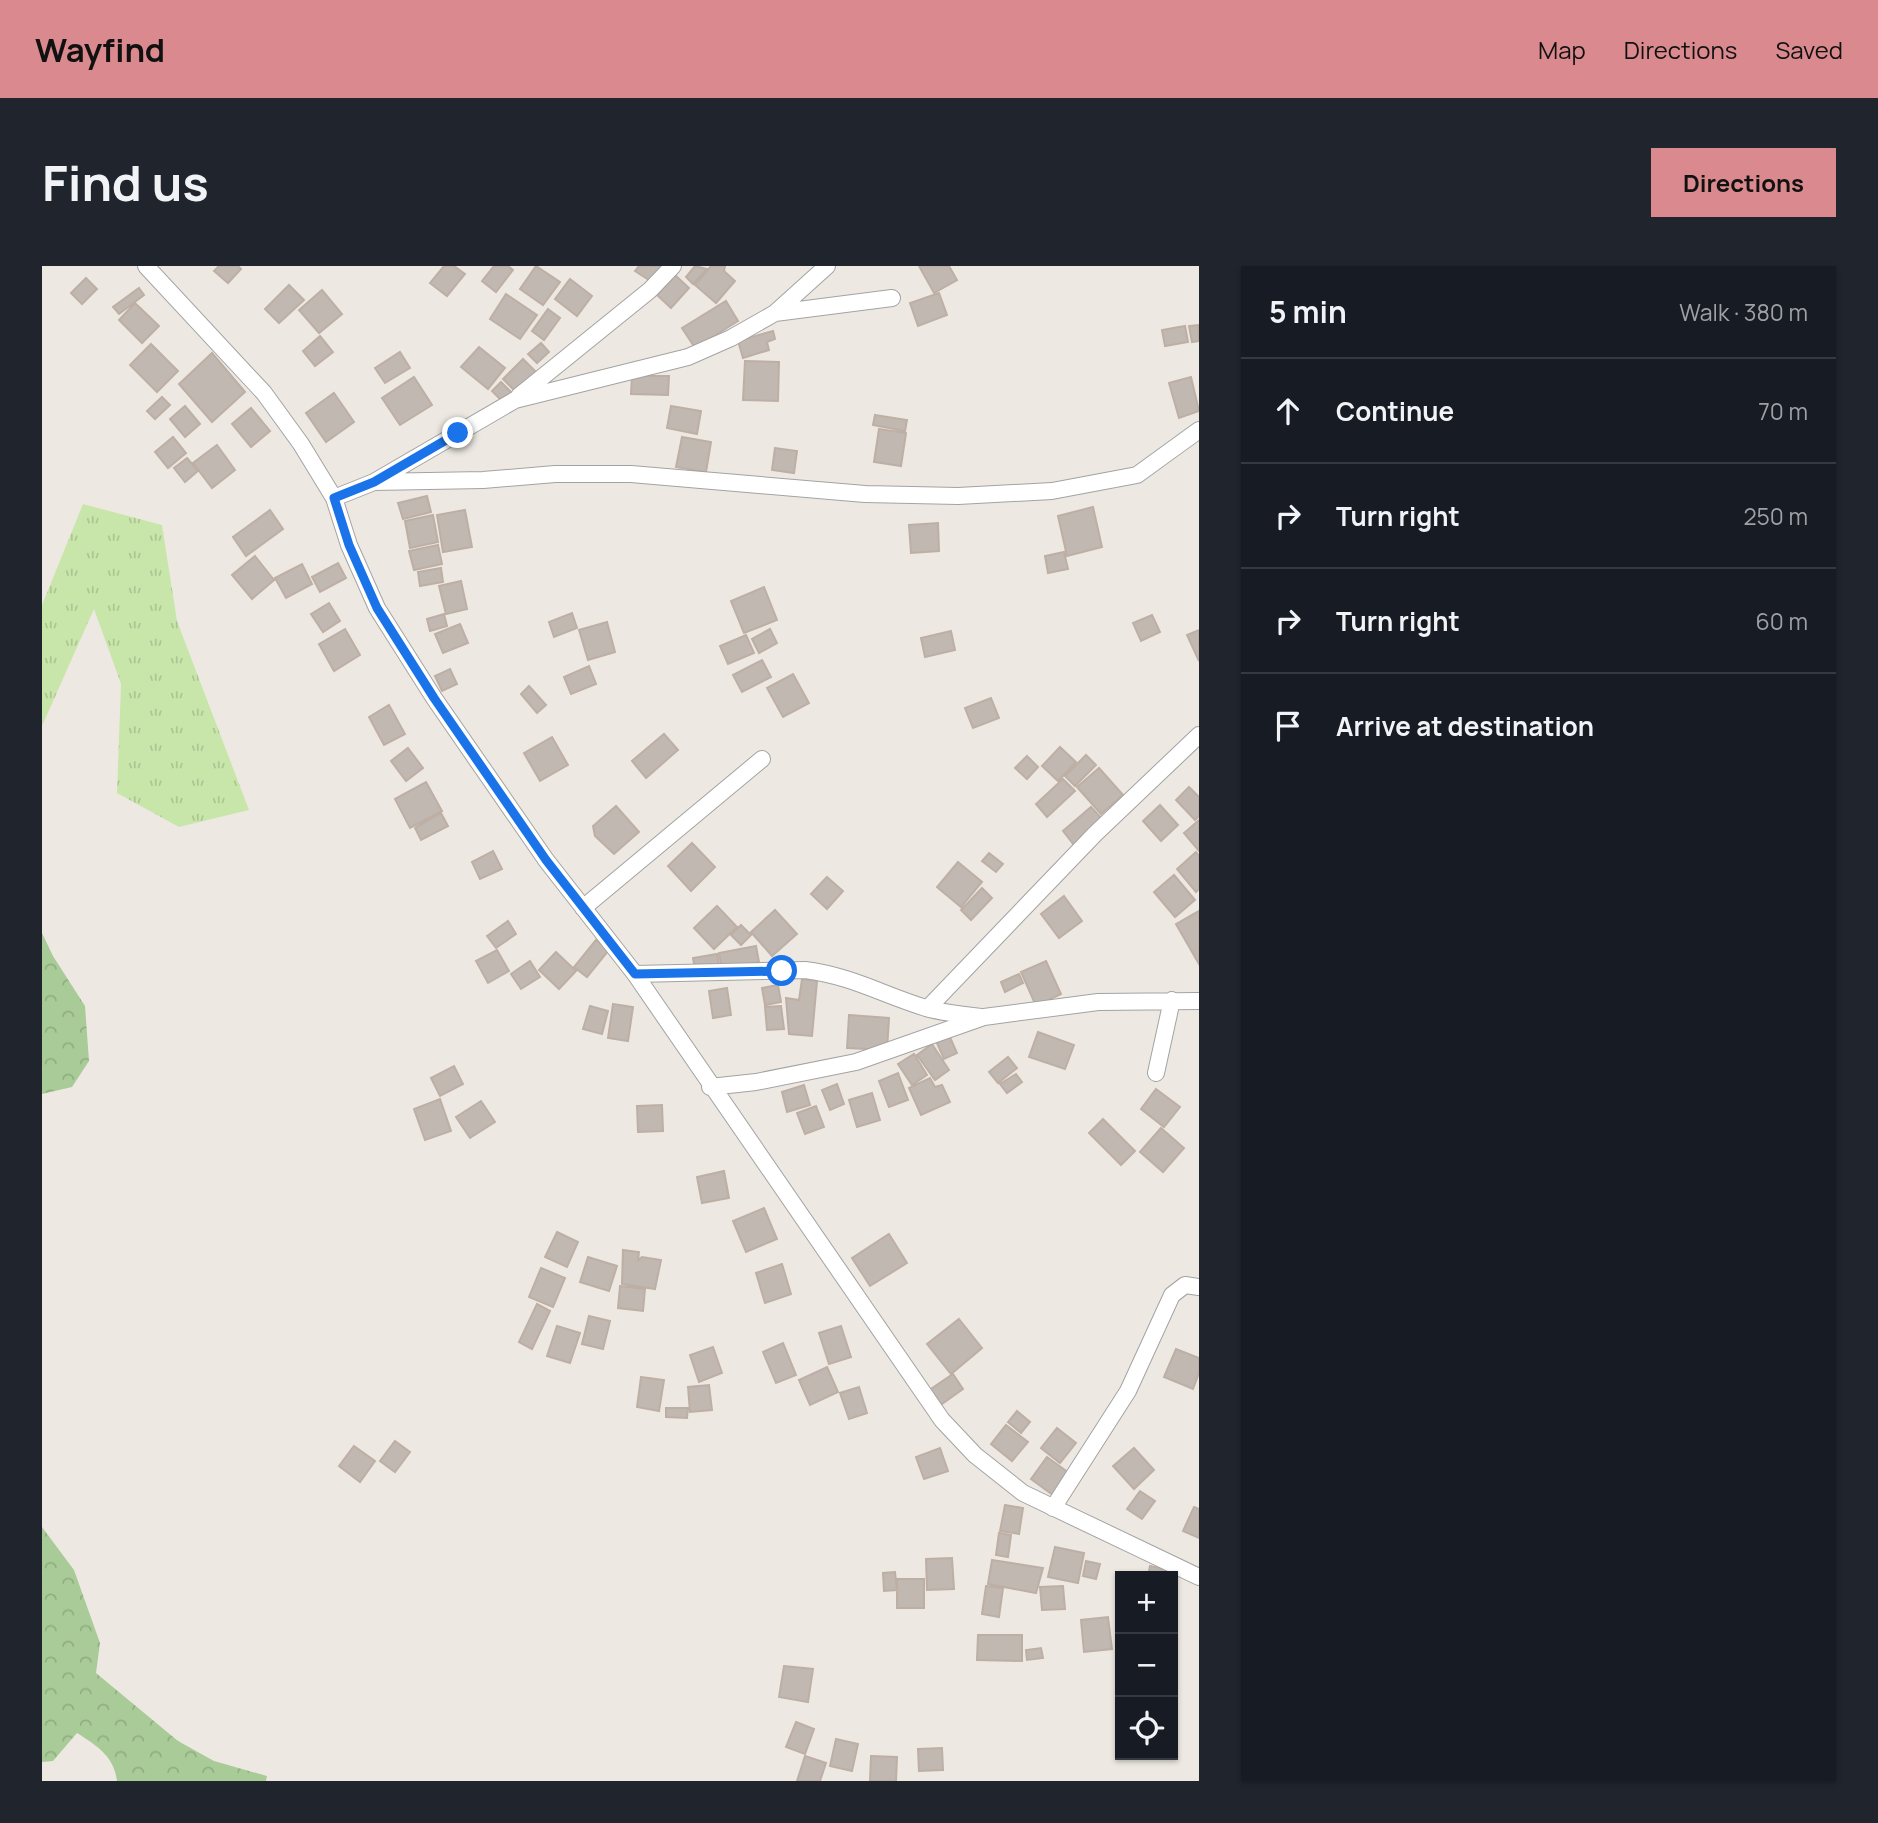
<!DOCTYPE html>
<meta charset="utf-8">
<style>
body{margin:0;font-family:Manrope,sans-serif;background:#20242c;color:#f1f3f6}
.controls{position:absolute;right:21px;bottom:21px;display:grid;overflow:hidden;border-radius:0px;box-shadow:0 2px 5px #0004}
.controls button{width:63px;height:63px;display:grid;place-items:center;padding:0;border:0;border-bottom:2px solid #363941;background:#171b24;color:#f1f3f6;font:35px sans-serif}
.stop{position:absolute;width:21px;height:21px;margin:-16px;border:5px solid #1a73e8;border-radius:50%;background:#fff}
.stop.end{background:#1a73e8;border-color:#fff;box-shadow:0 2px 7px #0008}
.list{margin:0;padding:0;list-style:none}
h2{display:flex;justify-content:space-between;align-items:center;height:91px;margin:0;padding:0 28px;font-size:30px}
h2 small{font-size:23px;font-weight:400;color:#9ea1a6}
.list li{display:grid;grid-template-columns:46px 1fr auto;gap:21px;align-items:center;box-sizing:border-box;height:105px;padding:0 28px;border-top:2px solid #363941}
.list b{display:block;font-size:26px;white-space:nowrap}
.list em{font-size:23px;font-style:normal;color:#9ea1a6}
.icon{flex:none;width:38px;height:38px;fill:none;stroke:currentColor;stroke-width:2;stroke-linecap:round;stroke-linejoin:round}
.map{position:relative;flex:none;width:1157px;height:1515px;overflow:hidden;border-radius:0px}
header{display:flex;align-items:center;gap:42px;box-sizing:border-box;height:98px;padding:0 35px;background:#da8a8e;color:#111}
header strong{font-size:33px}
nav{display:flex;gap:38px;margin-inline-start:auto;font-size:24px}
.intro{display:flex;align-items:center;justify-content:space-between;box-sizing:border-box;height:168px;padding:0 42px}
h1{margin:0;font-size:49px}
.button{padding:18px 32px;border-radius:0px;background:#da8a8e;color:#111;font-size:24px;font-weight:700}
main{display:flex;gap:42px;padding:0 42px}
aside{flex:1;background:#171b24;border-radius:0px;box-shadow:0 2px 5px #0004}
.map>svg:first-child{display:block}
.grass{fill:url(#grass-tufts)}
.forest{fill:url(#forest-crowns)}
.building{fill:#c1b8b2;stroke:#beafa5;stroke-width:2}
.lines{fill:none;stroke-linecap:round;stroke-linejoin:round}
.street-casing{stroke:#a3a3a3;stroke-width:18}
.street{stroke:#fff;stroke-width:16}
.route{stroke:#1a73e8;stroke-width:9}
</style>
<header>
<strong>Wayfind</strong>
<nav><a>Map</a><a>Directions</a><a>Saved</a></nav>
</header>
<div class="intro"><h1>Find us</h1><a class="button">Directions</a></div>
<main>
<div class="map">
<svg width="1157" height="1515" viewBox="0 0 1157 1515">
<defs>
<pattern id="grass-tufts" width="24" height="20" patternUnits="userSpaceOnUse" patternTransform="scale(1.75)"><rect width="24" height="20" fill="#c9e6aa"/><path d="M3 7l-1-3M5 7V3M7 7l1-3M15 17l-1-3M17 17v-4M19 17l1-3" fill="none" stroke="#acc592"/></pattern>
<pattern id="forest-crowns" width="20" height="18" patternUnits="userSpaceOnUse" patternTransform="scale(1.75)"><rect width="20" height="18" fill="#a9cb98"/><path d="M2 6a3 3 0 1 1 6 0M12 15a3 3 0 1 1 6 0" fill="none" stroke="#91ae82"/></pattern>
</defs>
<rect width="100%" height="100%" fill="#ede9e2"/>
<path class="grass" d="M41,238L120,259L135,355L207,544L137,561L75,527L79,418L52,343L0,460V339Z"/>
<path class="forest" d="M0,667L11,690L43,740L47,795L30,821L0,828Z
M0,1261L32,1304L58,1377L54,1407L136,1475L172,1495L225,1510L224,1515H75C72,1490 55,1480 35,1467L11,1495L0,1496Z"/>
<path class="building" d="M177,0H196L199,3L186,17L172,5Z
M402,0H412L423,8L405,30L388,17Z
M452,0H466L471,4L454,26L440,15Z
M494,0L518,16L501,39L478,23Z
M597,0H621L610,16L593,5Z
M653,0L665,3L651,18L644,11Z
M669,0H683L682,5L693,15L674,37L653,19Z
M877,0H907L915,14L892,27Z
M633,9L647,22L629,42L615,29Z
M44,12L55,23L40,38L29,27Z
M528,13L550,30L535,50L513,33Z
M247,19L262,34L237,57L223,43Z
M97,22L102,29L77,48L71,41Z
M280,24L300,48L277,67L257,44Z
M897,27L905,49L876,60L868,37Z
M464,28L495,49L478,73L448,53Z
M684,35L696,55L653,82L640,62Z
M93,37L117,60L100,77L77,54Z
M506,43L518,52L502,74L490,65Z
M1156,59L1157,75L1150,76L1147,60Z
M1143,60L1146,76L1123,80L1120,64Z
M731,65L733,73L725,76L727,84L701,92L696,75Z
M278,70L291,86L273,100L261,85Z
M499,77L507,86L495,97L486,88Z
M109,78L136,105L115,126L88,99Z
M437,81L463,102L446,123L419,101Z
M358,86L368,102L343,117L333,102Z
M170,87L203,126L170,156L137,118Z
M481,93L496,108L476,128L461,113Z
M703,95L737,96L736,135L701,134Z
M590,110H627L626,129L589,128Z
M372,111L390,139L358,159L340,132Z
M1149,111L1157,145L1137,152L1127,117Z
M459,116L471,128L462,137L450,125Z
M292,127L312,156L284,176L264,147Z
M120,131L128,139L113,153L105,145Z
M143,140L158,158L143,171L128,153Z
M629,140L659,145L655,168L625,162Z
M209,142L228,165L209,181L190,158Z
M833,149L865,154L863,165L831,159Z
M837,163L864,167L859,200L832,196Z
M131,171L144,187L126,202L113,186Z
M640,171L669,176L664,206L634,201Z
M175,179L193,204L170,222L151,197Z
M733,182L755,185L752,207L730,204Z
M145,192L156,205L143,216L132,202Z
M385,230L389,246L361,253L356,237Z
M1051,241L1060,281L1025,290L1016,250Z
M228,244L241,263L204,290L191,271Z
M423,244L430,281L401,286L395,249Z
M391,249L396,276L368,282L363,255Z
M896,257L897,285L869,287L867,259Z
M396,279L400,298L372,304L367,285Z
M1022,286L1026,303L1006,307L1003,290Z
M213,290L232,314L210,333L190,309Z
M296,297L304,312L278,326L270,311Z
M260,298L270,318L244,332L233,312Z
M399,302L401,316L378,320L376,306Z
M419,315L425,343L404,348L397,320Z
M722,321L735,354L702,367L689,335Z
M287,337L298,355L281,366L269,348Z
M530,347L535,362L512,371L507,356Z
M402,348L405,360L388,365L385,353Z
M1110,349L1118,366L1099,375L1091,357Z
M565,356L573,386L546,394L537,364Z
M418,358L426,377L401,387L393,368Z
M303,363L318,389L292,405L277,378Z
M728,363L735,377L717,387L710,373Z
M1157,364V395L1145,369Z
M909,365L913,384L883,391L879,372Z
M704,369L712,387L686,398L678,380Z
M720,394L729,411L700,426L691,409Z
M547,400L554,418L529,428L522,411Z
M408,403L415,418L400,425L393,410Z
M751,408L767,437L741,451L725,422Z
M487,420L504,439L495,447L479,428Z
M949,432L957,452L931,462L923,442Z
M347,439L363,468L342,479L327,451Z
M622,468L636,484L604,512L590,495Z
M510,471L526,499L498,515L482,487Z
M1018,481L1034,496L1016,515L1000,500Z
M366,482L381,502L364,515L349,495Z
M1044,489L1054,499L1033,520L1023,510Z
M985,490L996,501L985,513L973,502Z
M1057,502L1081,529L1059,548L1035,521Z
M1021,513L1033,525L1005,551L994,538Z
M384,516L400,545L368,562L353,533Z
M1147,521L1157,531V550L1153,554L1134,534Z
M1118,539L1136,559L1119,575L1101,555Z
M574,540L597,566L572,588L553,570L551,560Z
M1049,541L1061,554L1032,579L1021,565Z
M399,547L406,560L379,574L373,562Z
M1157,554V585L1142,567Z
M650,577L673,601L649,625L626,600Z
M451,585L460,603L438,613L430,596Z
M1154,586L1157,590V623L1154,626L1135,603Z
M947,587L961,598L954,606L940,595Z
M916,596L940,616L919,641L895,621Z
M1132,609L1153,634L1133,651L1112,626Z
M785,611L801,625L785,643L769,628Z
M940,622L950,632L929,654L919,644Z
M1022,630L1040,655L1017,672L999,648Z
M675,640L695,661L672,683L652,662Z
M733,644L755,668L730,690L709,666Z
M1157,645V698L1134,658Z
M466,655L474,668L454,682L445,670Z
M699,659L709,669L699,679L689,669Z
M554,674L567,684L545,711L532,701Z
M714,680L717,696L680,703L677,687Z
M455,684L467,705L446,717L434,695Z
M514,686L534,705L517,723L497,704Z
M675,688L677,699L653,703L651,692Z
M488,695L498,711L479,723L469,708Z
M1004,695L1019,728L994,740L979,706Z
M977,708L981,717L963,726L959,716Z
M760,713L775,715L770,770L747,768L744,732L757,734Z
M736,719L739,736L723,739L720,722Z
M685,722L689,749L671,752L667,725Z
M571,738L591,741L586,775L566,772Z
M548,740L566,745L560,768L541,763Z
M739,740L742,763L725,764L723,741Z
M807,749L847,752L845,784L805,782Z
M996,766L1032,779L1023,803L987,791Z
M907,769L915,787L902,793L894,775Z
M890,778L907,804L893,814L875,789Z
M872,788L885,809L870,819L856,798Z
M966,791L975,802L956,817L947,806Z
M412,800L421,818L398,830L389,812Z
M856,807L866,834L847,841L837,815Z
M974,808L980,816L965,827L958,818Z
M888,812L893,821L900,819L908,836L879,849L867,822Z
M795,818L802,838L788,844L780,824Z
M762,819L768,839L745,846L740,826Z
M1114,823L1138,841L1122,861L1099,843Z
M830,827L838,854L815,861L807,834Z
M398,833L409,865L383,874L372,843Z
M439,835L453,856L428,872L414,851Z
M620,839L621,865L596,866L595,840Z
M774,840L782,861L763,868L755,847Z
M1061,853L1093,885L1079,899L1047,867Z
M1119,862L1142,882L1121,906L1098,886Z
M682,905L687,932L660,937L655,911Z
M722,942L735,973L704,986L691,955Z
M515,966L536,976L525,1001L503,991Z
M847,968L865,997L828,1020L810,992Z
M581,984L597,986L596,994L600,991L619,994L613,1023L580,1018Z
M546,991L575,1000L567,1025L538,1016Z
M740,998L749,1028L723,1037L714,1007Z
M499,1002L523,1012L511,1041L487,1031Z
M578,1020L603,1023L601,1045L576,1042Z
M495,1038L508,1045L490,1083L477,1076Z
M547,1050L568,1055L561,1083L540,1078Z
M917,1053L940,1082L909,1108L885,1078Z
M515,1060L538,1067L528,1097L505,1090Z
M799,1060L809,1091L787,1098L777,1067Z
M741,1077L754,1109L734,1117L721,1086Z
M671,1081L680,1107L657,1116L648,1089Z
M1134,1083L1157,1092V1107L1151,1123L1122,1111Z
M785,1101L796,1126L768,1139L757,1114Z
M911,1108L921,1123L897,1140L886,1125Z
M599,1111L622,1114L617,1145L595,1141Z
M667,1119L670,1144L648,1146L646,1121Z
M817,1121L825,1147L807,1153L798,1127Z
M624,1142H646L645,1152L624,1151Z
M975,1145L988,1156L979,1167L966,1156Z
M964,1159L986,1176L970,1195L949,1178Z
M1015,1162L1034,1177L1018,1197L999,1182Z
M353,1175L368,1186L353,1206L338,1195Z
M312,1180L333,1195L318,1216L297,1200Z
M898,1182L906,1205L882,1213L874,1191Z
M1092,1182L1112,1204L1092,1223L1071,1200Z
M1005,1191L1027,1207L1011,1229L989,1213Z
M1098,1225L1113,1235L1100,1253L1085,1243Z
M963,1239L981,1242L977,1268L958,1265Z
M1152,1241L1157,1243V1272L1141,1265Z
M957,1267L969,1269L966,1291L954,1289Z
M1013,1281L1042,1287L1036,1317L1006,1311Z
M910,1292L912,1323L885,1324L884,1293Z
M950,1294L1001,1302L994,1327L946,1318Z
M1044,1295L1058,1298L1054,1313L1041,1310Z
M1108,1300L1131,1305L1130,1310H1106Z
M853,1306L855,1324L842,1325L841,1307Z
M855,1313H882V1342H855Z
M944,1320L961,1322L957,1351L940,1348Z
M1021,1320L1023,1343L1000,1344L998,1321Z
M1066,1351L1070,1383L1042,1386L1039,1354Z
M936,1369H980V1395L935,1394Z
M999,1382L1001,1392L985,1394L984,1384Z
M742,1400L771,1403L766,1436L737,1431Z
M754,1456L772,1463L763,1488L744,1481Z
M794,1473L816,1478L810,1505L788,1500Z
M900,1482L901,1504L877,1505L876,1483Z
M763,1490L784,1497L778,1515H755Z
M829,1490L855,1491L854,1515H828Z"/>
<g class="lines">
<g class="street-casing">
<path id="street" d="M104,0L222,127L259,178L292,232L307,279L335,342L392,432L504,594L593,708L900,1154L933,1189L981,1227L1157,1311
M733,47L850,32
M477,130L608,24L631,0
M332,216L441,214L513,208H589L823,228L916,230L1010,225L1095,209L1157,164
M292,232L332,216L473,134L646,91L689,72L733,47L785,0
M541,642L720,493
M593,708L763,704C810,710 841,729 884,742C902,747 921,749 939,751
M886,742L1053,568L1157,469
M1114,807L1130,734
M668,821L714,816L814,796L942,751L1056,736L1157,735
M1011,1242L1086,1125L1130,1029L1143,1019L1157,1021"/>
</g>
<use href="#street" class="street"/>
</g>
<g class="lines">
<path class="route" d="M416,167L332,216L292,232L307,279L335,342L392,432L504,594L593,708L740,705"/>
</g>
</svg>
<div class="controls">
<button>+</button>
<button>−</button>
<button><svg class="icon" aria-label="locate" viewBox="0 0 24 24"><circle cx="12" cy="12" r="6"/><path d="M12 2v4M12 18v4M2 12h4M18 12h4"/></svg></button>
</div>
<div class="stop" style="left:740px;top:705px"></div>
<div class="stop end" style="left:416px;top:167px"></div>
</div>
<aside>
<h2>5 min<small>Walk · 380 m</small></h2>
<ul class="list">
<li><svg class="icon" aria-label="ahead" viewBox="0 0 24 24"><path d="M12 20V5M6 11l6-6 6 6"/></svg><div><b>Continue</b></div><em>70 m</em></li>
<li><svg class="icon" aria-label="right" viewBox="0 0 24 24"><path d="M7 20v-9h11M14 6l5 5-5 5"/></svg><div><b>Turn right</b></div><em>250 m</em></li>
<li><svg class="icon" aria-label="right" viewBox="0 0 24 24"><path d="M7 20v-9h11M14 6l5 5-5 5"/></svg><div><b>Turn right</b></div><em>60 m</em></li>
<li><svg class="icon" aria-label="arrive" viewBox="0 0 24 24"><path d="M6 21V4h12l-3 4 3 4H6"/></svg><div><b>Arrive at destination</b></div></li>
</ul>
</aside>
</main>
